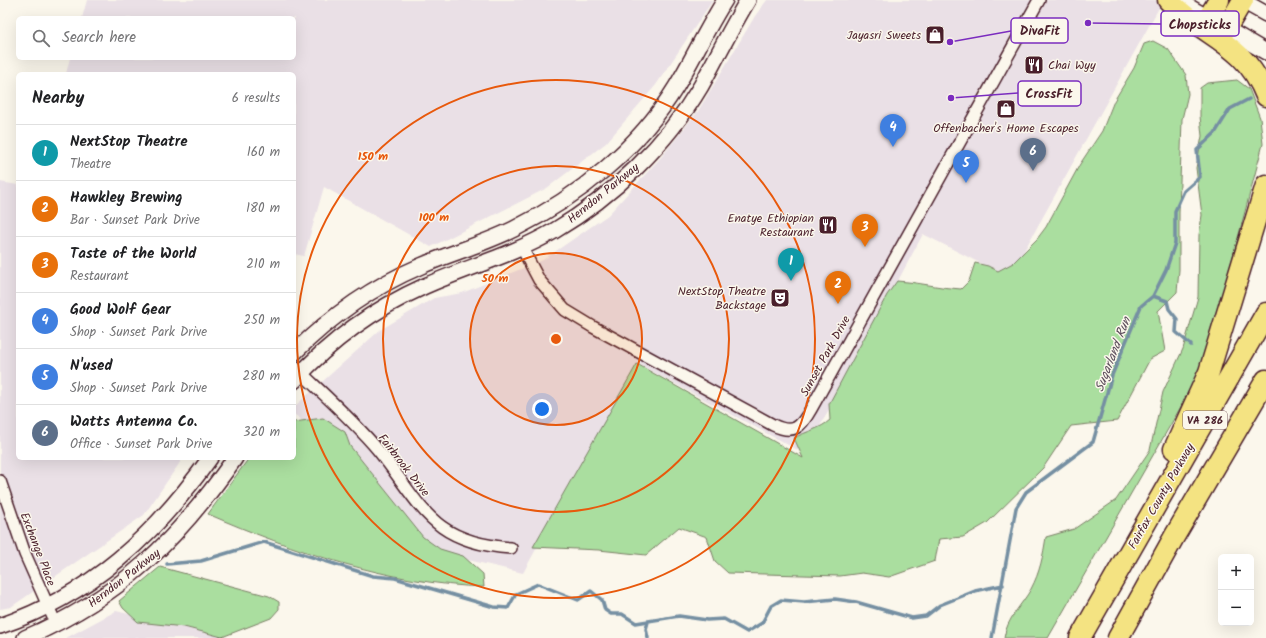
<!DOCTYPE html>
<meta charset="utf-8">
<style>
body{margin:0;font-family:Kalam,sans-serif;background:#f2f2f2;color:#202124}
.controls{position:absolute;right:12px;bottom:12px;display:grid;overflow:hidden;border-radius:6px;box-shadow:0 4px 16px #0002}
.controls button{width:36px;height:36px;display:grid;place-items:center;padding:0;border:0;border-bottom:1px solid #e0e0e0;background:#fff;color:#202124;font:20px sans-serif}
.you{position:absolute;left:542px;top:409px;width:14px;height:14px;margin:-10px;border:3px solid #fff;border-radius:50%;background:#1a73e8;box-shadow:0 0 0 6px #1a73e833}
.badge{display:grid;place-items:center;width:26px;height:26px;border-radius:50%;background:#db2777;color:#fff;font-size:13px;font-weight:700}
.pin{position:absolute;translate:-50% -33px;filter:drop-shadow(0 1px 2px #0008)}
.pin::after{content:'';position:absolute;top:21px;width:14px;height:12px;background:inherit;clip-path:polygon(0 0,100% 0,50% 100%)}
.list{margin:0;padding:0;list-style:none}
h2{display:flex;justify-content:space-between;align-items:center;height:52px;margin:0;padding:0 16px;font-size:17px}
h2 small{font-size:13px;font-weight:400;color:#757577}
.list li{display:grid;grid-template-columns:26px 1fr auto;gap:12px;align-items:center;box-sizing:border-box;height:56px;padding:0 16px;border-top:1px solid #e0e0e0}
.list b{display:block;font-size:15px;white-space:nowrap}
.list p{margin:0;font-size:13px;white-space:nowrap;color:#757577}
.list em{font-size:13px;font-style:normal;color:#757577}
.icon{flex:none;width:22px;height:22px;fill:none;stroke:currentColor;stroke-width:2;stroke-linecap:round;stroke-linejoin:round}
.map{position:relative;flex:none;width:1266px;height:638px;overflow:hidden}
.search{position:absolute;background:#fff;box-shadow:0 4px 16px #0002;left:16px;top:16px;width:280px;height:44px;display:flex;align-items:center;gap:10px;box-sizing:border-box;padding:0 14px;border-radius:6px;color:#757577;font-size:15px}
.panel{position:absolute;background:#fff;box-shadow:0 4px 16px #0002;left:16px;top:72px;width:280px;height:388px;border-radius:6px}
.map>svg:first-child{display:block}
.built{fill:#eae0e6}
.green{fill:#aade9f;stroke:#7a7e65}
.lines{fill:none;stroke-linecap:round;stroke-linejoin:round}
.stream{stroke:#748fa2;stroke-width:3.5}
.street-casing{stroke:#4a1f2b;stroke-width:14}
.secondary-casing{stroke:#4a1f2b;stroke-width:18}
.highway-casing{stroke:#4a1f2b;stroke-width:23}
.street{stroke:#fbf7ec;stroke-width:11}
.secondary{stroke:#fbf7ec;stroke-width:15}
.highway{stroke:#f4e382;stroke-width:20}
.ring{fill:none;stroke:#e8590c;stroke-width:2}
.labels{text-anchor:middle;stroke-width:3;stroke-linejoin:round;paint-order:stroke}
.shield{fill:#fbf7ec;stroke:#7f6065;stroke-width:1}
.shield-label{font-size:11px;font-weight:bold;fill:#4a1f2b}
.poi-label{font-size:12px;fill:#4a1f2b;stroke:#fbf7ec;text-anchor:end}
.street-label{font-size:12px;fill:#4a1f2b;stroke:#fbf7ec}
.water-label{font-size:13px;font-style:italic;fill:#5c4e5c;stroke:#fbf7ec}
.centre{fill:#e8590c;stroke:#fbf7ec;stroke-width:2}
.ring-label{font-size:12px;text-anchor:middle;font-weight:bold;fill:#e8590c;stroke:#fbf7ec;stroke-width:3;stroke-linejoin:round;paint-order:stroke}
.leader{fill:none;stroke:#7b2cbf;stroke-width:1.5}
.callout-dot{fill:#7b2cbf;stroke:#fbf7ec;stroke-width:1.5}
.callout{fill:#fbf7ec;stroke:#7b2cbf;stroke-width:1.5}
.callout-label{font-size:13px;text-anchor:middle;font-weight:bold;fill:#4a1f2b}
</style>
<div class="map">
<svg width="1266" height="638" viewBox="0 0 1266 638">
<rect width="100%" height="100%" fill="#fbf7ec"/>
<filter id="ink" filterUnits="userSpaceOnUse"><feTurbulence type="fractalNoise" baseFrequency=".025" numOctaves="2"/><feDisplacementMap in="SourceGraphic" scale="8" xChannelSelector="R" yChannelSelector="G"/><feConvolveMatrix kernelMatrix="1 2 1 2 8 2 1 2 1" color-interpolation-filters="sRGB"/></filter>
<g filter="url(#ink)">
<path class="built" d="M87,0H713L656,85L606,143L547,188L431,247L324,187L304,256L294,254V74H66L70,58H294V18H82Z
M767,0H1155L1160,6L1009,278L923,234L805,454L638,364L523,573L421,549L344,453L294,414V407L380,330L434,298L462,293L543,260L608,215L663,155L698,111L755,16Z
M0,182L18,185V458H183L144,515L11,607L0,609Z
M116,611L228,638H66Z"/>
<path class="green" d="M1153,41L1168,49L1186,75L1188,94L1182,119L1179,213V270L1177,292L1158,311L1165,351L1150,359L1117,421L1071,426L1043,468L987,523L963,537L939,539L935,561L889,577L862,573L840,576L728,573L715,561L707,537L679,527L646,555L599,550L533,547L637,364L803,458L794,438C807,431 820,429 830,420L829,404L887,295L897,281C918,282 939,288 961,289L969,281L975,263L988,266L998,271L1013,263L1037,239L1046,227L1080,164L1102,131L1114,101L1134,68L1144,44Z
M1237,80L1249,89L1260,118L1263,144L1227,279L1198,377L1048,638H1004C1007,618 1022,605 1031,589C1040,572 1043,556 1046,537L1074,529L1116,500L1150,450L1163,392L1183,349L1198,297L1199,235L1202,215L1196,168L1202,136L1200,116V88L1207,83Z
M323,418L345,432L350,446L423,537L440,549L463,556L483,574L484,587C390,584 293,551 208,514L249,458H294V422Z
M160,567L269,596L279,602V609L271,618L222,637L184,627L138,622L123,608L119,601Z"/>
<g class="lines">
<path class="stream" d="M1153,296L1167,301L1169,309L1177,319L1176,332L1191,345
M167,564L201,561L264,542L373,576L395,578L494,607L508,608L516,594L538,584L578,600L591,591L602,600L605,610L611,614H622L636,623L679,616L707,620L724,619L747,632L762,623L771,606L781,600L804,602L835,599L856,602L912,618L926,616L940,605L975,591L1003,585
M648,622L646,629L648,638
M992,638L1016,508L1026,492L1093,442L1112,375L1141,306L1153,296L1166,270L1175,243V211L1184,191L1200,177L1197,150L1215,133L1230,109L1249,99"/>
<g class="street-casing">
<path id="street" d="M522,248L539,280L565,310L593,327L773,425C794,435 801,427 811,409L1039,0
M294,366C322,393 353,420 378,450C423,506 430,542 511,548
M0,481L25,554L56,624"/>
</g>
<g class="secondary-casing">
<path id="secondary" d="M1241,0L1266,14
M1179,1L1266,52
M294,353C330,317 374,286 421,266C451,253 484,244 514,229C578,197 638,149 676,87C693,59 707,28 725,0
M294,381C330,341 376,308 425,286C468,267 513,255 554,231C613,196 666,145 701,86C717,57 731,28 748,0
M0,626C91,595 155,535 210,458
M25,638C119,598 177,541 235,458"/>
</g>
<g class="highway-casing">
<path id="highway" d="M1168,0C1203,37 1245,42 1266,96
M1208,18L1219,0
M1226,29L1243,0
M1174,449L1209,372L1266,185
M1080,638L1266,313
M1118,638L1174,537L1266,380"/>
</g>
<use href="#street" class="street"/>
<use href="#secondary" class="secondary"/>
<use href="#highway" class="highway"/>
</g>
</g>
<circle cx="556" cy="339" r="86" fill="#e8590c" fill-opacity=".12"/>
<g class="ring">
<circle cx="556" cy="339" r="86"/>
<circle cx="556" cy="339" r="173"/>
<circle cx="556" cy="339" r="259"/>
</g>
<defs>
<g id="shop-square" transform="scale(1)"><rect x="-9" y="-9" width="18" height="18" rx="4" fill="#4a1f2b" stroke="#fbf7ec"/><path d="M-5-2.5h2.3a2.7 3.5 0 0 1 5.4 0H5L5.5 6h-11ZM-1.5-2.5h3a1.5 2.3 0 0 0-3 0Z" fill="#fff"/></g>
<g id="restaurant-square" transform="scale(1)"><rect x="-9" y="-9" width="18" height="18" rx="4" fill="#4a1f2b" stroke="#fbf7ec"/><path d="M-5-6h1v4h1v-4h1v4h1v-4h1v5L-1.5 .5V6h-2V.5L-5-1ZM5-6V6H3V1.5H1.5Q1.5-4 5-6Z" fill="#fff"/></g>
<g id="theatre-square" transform="scale(1)"><rect x="-9" y="-9" width="18" height="18" rx="4" fill="#4a1f2b" stroke="#fbf7ec"/><path d="M-5-5.5Q0-4 5-5.5V0Q5 5 0 6Q-5 5-5 0ZM-3.3-2.5H-1v1.5H-3.3ZM1-2.5H3.3v1.5H1ZM-2.8 1Q0 5.5 2.8 1Z" fill="#fff"/></g>
</defs>
<g fill-rule="evenodd">
<use href="#shop-square" x="935" y="35"/>
<use href="#restaurant-square" x="1034" y="65"/>
<use href="#shop-square" x="1006" y="109"/>
<use href="#restaurant-square" x="828" y="225"/>
<use href="#theatre-square" x="780" y="298"/>
</g>
<g class="labels">
<rect class="shield" x="1183" y="411" width="44" height="18" rx="3"/>
<g class="shield-label">
<text x="1205" y="424">VA 286</text>
</g>
<g class="poi-label">
<text x="921" y="39">Jayasri Sweets</text>
<text x="1048" y="69" text-anchor="start">Chai Wyy</text>
<text x="1006" y="132" text-anchor="middle">Offenbacher's Home Escapes</text>
<text x="814" y="222">Enatye Ethiopian<tspan x="814" dy="14">Restaurant</tspan></text>
<text x="766" y="295">NextStop Theatre<tspan x="766" dy="14">Backstage</tspan></text>
</g>
<g class="street-label">
<text transform="translate(603 193) rotate(-39)" y="4">Herndon Parkway</text>
<text transform="translate(825 356) rotate(-61)" y="4">Sunset Park Drive</text>
<text transform="translate(404 465) rotate(52)" y="4">Fairbrook Drive</text>
<text transform="translate(1161 496) rotate(-60)" y="4">Fairfax County Parkway</text>
<text transform="translate(38 549) rotate(69)" y="4">Exchange Place</text>
<text transform="translate(124 578) rotate(-38)" y="4">Herndon Parkway</text>
</g>
<g class="water-label">
<text transform="translate(1112 354) rotate(-69)" y="5">Sugarland Run</text>
</g>
</g>
<circle cx="556" cy="339" r="6" class="centre"/>
<g class="ring-label">
<text x="373" y="160">150 m</text>
<text x="434" y="221">100 m</text>
<text x="495" y="282">50 m</text>
</g>
<path class="leader" d="M1088 23L1161 24M950 42L1011 31M951 98L1018 93"/>
<g class="callout-dot">
<circle cx="1088" cy="23" r="4"/>
<circle cx="950" cy="42" r="4"/>
<circle cx="951" cy="98" r="4"/>
</g>
<g class="callout">
<rect x="1161" y="11" width="78" height="25" rx="4"/>
<rect x="1011" y="18" width="57" height="25" rx="4"/>
<rect x="1018" y="81" width="63" height="25" rx="4"/>
</g>
<g class="callout-label">
<text x="1200" y="29">Chopsticks</text>
<text x="1040" y="35">DivaFit</text>
<text x="1049" y="98">CrossFit</text>
</g>
</svg>
<div class="controls">
<button>+</button>
<button>−</button>
</div>
<div class="you"></div>
<div class="pin badge" style="left:791px;top:281px;background:#0f9aa8">1</div>
<div class="pin badge" style="left:838px;top:304px;background:#e8710a">2</div>
<div class="pin badge" style="left:865px;top:247px;background:#e8710a">3</div>
<div class="pin badge" style="left:893px;top:147px;background:#3f7fe0">4</div>
<div class="pin badge" style="left:966px;top:183px;background:#3f7fe0">5</div>
<div class="pin badge" style="left:1033px;top:171px;background:#5c6f8a">6</div>
<div class="search"><svg class="icon" aria-label="search" viewBox="0 0 24 24"><circle cx="10" cy="10" r="6"/><path d="M15 15l6 6"/></svg>Search here</div>
<section class="panel">
<h2>Nearby<small>6 results</small></h2>
<ul class="list">
<li><span class="badge" style="background:#0f9aa8">1</span><div><b>NextStop Theatre</b><p>Theatre</p></div><em>160 m</em></li>
<li><span class="badge" style="background:#e8710a">2</span><div><b>Hawkley Brewing</b><p>Bar · Sunset Park Drive</p></div><em>180 m</em></li>
<li><span class="badge" style="background:#e8710a">3</span><div><b>Taste of the World</b><p>Restaurant</p></div><em>210 m</em></li>
<li><span class="badge" style="background:#3f7fe0">4</span><div><b>Good Wolf Gear</b><p>Shop · Sunset Park Drive</p></div><em>250 m</em></li>
<li><span class="badge" style="background:#3f7fe0">5</span><div><b>N'used</b><p>Shop · Sunset Park Drive</p></div><em>280 m</em></li>
<li><span class="badge" style="background:#5c6f8a">6</span><div><b>Watts Antenna Co.</b><p>Office · Sunset Park Drive</p></div><em>320 m</em></li>
</ul>
</section>
</div>
